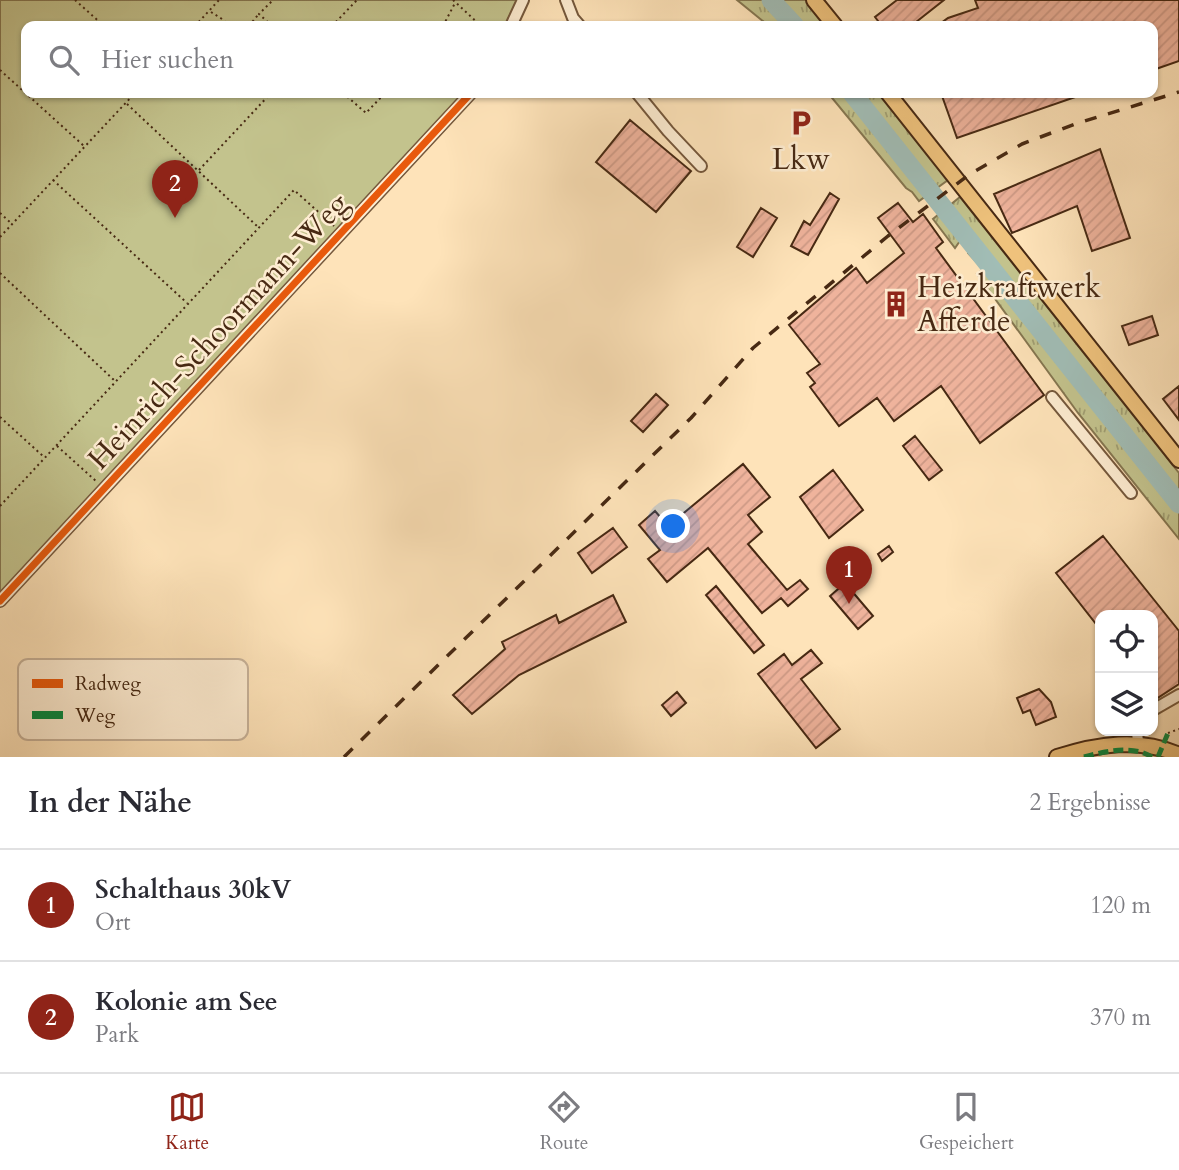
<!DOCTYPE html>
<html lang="de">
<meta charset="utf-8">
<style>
body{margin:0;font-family:Cardo,serif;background:#f7f7f7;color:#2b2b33}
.controls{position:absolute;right:21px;bottom:21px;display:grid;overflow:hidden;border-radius:14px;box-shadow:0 2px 5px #0004}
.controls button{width:63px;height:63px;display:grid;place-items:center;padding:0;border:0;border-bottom:2px solid #e1e1e2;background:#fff;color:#2b2b33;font:35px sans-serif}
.you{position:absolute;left:674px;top:527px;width:24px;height:24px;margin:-18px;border:5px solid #fff;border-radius:50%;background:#1a73e8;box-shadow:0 0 0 10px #1a73e833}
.badge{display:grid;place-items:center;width:46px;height:46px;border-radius:50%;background:#8f2418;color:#fff;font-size:23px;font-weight:700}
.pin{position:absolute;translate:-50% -58px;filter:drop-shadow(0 2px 4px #0008)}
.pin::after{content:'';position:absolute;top:37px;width:24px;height:21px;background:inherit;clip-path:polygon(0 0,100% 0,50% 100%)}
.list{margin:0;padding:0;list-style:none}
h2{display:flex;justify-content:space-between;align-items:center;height:91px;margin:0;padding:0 28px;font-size:30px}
h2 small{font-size:23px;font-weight:400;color:#7c7c81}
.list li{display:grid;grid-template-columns:46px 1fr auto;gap:21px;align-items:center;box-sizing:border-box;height:112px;padding:0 28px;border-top:2px solid #e1e1e2}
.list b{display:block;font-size:26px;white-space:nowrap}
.list p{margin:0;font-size:23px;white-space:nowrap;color:#7c7c81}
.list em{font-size:23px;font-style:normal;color:#7c7c81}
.icon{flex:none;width:38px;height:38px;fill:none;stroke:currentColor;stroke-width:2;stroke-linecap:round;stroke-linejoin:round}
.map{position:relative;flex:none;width:1179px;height:757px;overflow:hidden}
.search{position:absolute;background:#fff;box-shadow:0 2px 5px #0004;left:21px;right:21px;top:21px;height:77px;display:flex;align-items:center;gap:18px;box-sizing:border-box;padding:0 24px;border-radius:14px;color:#7c7c81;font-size:26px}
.sheet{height:315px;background:#fff}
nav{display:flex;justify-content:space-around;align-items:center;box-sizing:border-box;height:98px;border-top:2px solid #e1e1e2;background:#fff;font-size:19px;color:#7c7c81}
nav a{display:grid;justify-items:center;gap:4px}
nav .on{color:#8f2418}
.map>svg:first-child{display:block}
.grass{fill:url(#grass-tufts);stroke:#857650;stroke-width:2}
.garden{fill:#c3c38d;stroke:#857650;stroke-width:2}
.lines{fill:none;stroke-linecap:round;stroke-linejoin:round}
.river{stroke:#a1bdb6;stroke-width:19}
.building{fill:url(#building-hatch);stroke:#472913;stroke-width:2}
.minor-casing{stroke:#75583c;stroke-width:14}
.major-casing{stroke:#472913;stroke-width:18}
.path{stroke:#472913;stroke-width:2;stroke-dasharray:2 3.5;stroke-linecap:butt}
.minor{stroke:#feedd2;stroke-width:10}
.major{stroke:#efc27c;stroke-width:14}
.rail{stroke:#472913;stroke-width:3.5;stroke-dasharray:12 12;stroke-linecap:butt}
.quiet{stroke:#00873e;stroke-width:5;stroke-dasharray:10 5;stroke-linecap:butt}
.cycleway-casing{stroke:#feedd2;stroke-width:11}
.cycleway{stroke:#e8590c;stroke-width:7}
.labels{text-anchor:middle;stroke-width:5;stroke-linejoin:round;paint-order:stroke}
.poi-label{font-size:30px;fill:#472913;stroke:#feedd2}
.street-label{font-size:30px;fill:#472913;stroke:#feedd2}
.key{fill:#feedd2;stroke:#c7b299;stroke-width:2}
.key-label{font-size:19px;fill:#472913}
</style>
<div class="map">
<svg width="1179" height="757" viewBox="0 0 1179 757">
<defs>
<pattern id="grass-tufts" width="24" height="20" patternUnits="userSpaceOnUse" patternTransform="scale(1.75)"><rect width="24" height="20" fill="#c3c38d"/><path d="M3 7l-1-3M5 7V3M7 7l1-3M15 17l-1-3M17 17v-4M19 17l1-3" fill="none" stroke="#a09e72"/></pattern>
<pattern id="building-hatch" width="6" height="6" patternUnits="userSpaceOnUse" patternTransform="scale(1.75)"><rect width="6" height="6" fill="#efb39c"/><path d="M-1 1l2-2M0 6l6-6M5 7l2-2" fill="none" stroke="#ce9a86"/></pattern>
</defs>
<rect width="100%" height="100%" fill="#fee3b9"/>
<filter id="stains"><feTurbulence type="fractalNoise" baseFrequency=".00286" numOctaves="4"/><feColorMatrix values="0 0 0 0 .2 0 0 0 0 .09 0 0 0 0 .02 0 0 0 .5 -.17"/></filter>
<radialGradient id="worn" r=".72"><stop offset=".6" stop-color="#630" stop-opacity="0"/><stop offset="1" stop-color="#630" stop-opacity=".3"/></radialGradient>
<path class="grass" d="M737,0H808L828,26H769Z
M828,93H880L948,180L919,201L912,192L906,188Z
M960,197L1179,473V539L1078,413L977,274L983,269L968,253L970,246L962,238L955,248L933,219Z"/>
<path class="garden" d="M0,0H517L505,26H26V93H467L0,594Z"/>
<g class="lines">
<path class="river" d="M771,0L795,26
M852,93L1179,504"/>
</g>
<path class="building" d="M897,0H944L911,26H882L875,17Z
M975,0H1179V61L1153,70V26H937L948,18L978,8Z
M941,93H1084V94L957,138Z
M630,120L691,171L656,212L596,162Z
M1100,149L1130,238L1092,251L1077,206L1012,233L994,194Z
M830,193L839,199L808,255L791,246L804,221L810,225Z
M898,203L913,222L923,214L943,242L936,248L1044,395L980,443L941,386L894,421L877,398L839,426L810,387L815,383L807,373L820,364L789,325L856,268L867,283L904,253L878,218Z
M761,208L777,218L753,257L737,247Z
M1152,316L1158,335L1129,345L1122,326Z
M1179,386V420L1163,399Z
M656,394L668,405L643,432L631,421Z
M915,436L942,470L929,480L903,446Z
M743,464L770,497L748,515L762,532L748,544L787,590L800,580L808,589L788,606L781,598L762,613L708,548L667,582L648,559L660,550L639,525L655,511L668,526Z
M833,470L863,510L829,538L800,497Z
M613,528L627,547L592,573L578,553Z
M1103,536L1179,631V684L1156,699L1153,694V615H1100V629L1056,573Z
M889,546L893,552L882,561L878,554Z
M845,583L873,616L858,629L830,596Z
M716,586L764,645L754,653L706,595Z
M613,595L626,622L519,675L472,714L453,695L505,649L502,642L556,615L559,623Z
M811,650L822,663L801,679L840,729L816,748L758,674L784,654L792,665Z
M1039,689L1051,702L1056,717L1036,725L1030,710L1023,713L1017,698Z
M677,692L686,703L671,716L662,705Z"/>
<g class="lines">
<g class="minor-casing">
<path id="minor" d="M566,0L573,18L580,26
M511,26L523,0
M637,93L668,131L701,166
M1052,397L1131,493
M0,601L471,93
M1153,710L1179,695
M1137,731L1138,743"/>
</g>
<g class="major-casing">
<path id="major" d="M814,0L835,26
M888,93L1179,460
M1057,757C1097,744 1140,737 1179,755"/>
</g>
<path class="path" d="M75,0L104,26
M453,0L481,26
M211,12L222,19L229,26
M195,26L219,0
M249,26L258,15
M272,26L259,14L273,0
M332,26L357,0
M443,26L455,3
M0,70L84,146
M343,93L366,113L385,93
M127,104L258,227
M199,170L271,93
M53,180L187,303
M0,213L12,224
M0,237L135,93
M0,273L115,381
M0,417L44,457
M57,446L97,482
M0,506L294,190L334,226
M1168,733L1179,729"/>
<use href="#minor" class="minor"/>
<use href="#major" class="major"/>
<path class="rail" d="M344,757L691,418L753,348L888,236L970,174L1022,144L1075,124L1179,92"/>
<path class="quiet" d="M1084,757C1106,751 1133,745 1152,757
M1158,757L1168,733"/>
<g class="cycleway-casing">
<path id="cycleway" d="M0,601L471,93"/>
</g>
<use href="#cycleway" class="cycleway"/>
</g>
<defs>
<g id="parking-bare" transform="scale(2.1)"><path d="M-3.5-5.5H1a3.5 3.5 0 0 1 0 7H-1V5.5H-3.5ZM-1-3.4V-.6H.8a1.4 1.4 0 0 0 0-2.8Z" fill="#8f2418" stroke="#feedd2" stroke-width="2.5" paint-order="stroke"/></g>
<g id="building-bare" transform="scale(2.1)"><path d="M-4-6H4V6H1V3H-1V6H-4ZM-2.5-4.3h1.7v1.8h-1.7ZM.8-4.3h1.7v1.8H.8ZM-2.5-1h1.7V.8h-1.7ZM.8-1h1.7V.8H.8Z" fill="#8f2418" stroke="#feedd2" stroke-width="2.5" paint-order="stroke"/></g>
</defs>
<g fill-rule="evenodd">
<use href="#parking-bare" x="801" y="123"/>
<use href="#building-bare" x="896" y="304"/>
</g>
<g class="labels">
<g class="poi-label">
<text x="801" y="169">Lkw</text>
<text x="917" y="297" text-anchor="start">Heizkraftwerk<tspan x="917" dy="34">Afferde</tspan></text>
</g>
<g class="street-label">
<text transform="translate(218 331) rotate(-47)" y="10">Heinrich-Schoormann-Weg</text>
</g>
</g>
<rect x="18" y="659" width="230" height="81" rx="10" class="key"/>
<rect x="32" y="679" width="31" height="9" fill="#e8590c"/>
<rect x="32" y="711" width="31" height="8" fill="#00873e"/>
<g class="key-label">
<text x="75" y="690">Radweg</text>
<text x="75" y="722">Weg</text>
</g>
<rect width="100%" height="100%" filter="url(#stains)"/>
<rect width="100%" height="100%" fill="url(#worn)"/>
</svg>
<div class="controls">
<button><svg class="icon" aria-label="locate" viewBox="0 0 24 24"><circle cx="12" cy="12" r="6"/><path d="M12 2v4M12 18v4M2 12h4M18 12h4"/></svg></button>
<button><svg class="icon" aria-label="layers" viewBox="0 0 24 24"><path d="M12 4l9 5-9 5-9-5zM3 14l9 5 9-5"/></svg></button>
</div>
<div class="you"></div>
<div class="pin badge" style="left:849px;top:604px">1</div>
<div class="pin badge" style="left:175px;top:218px">2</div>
<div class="search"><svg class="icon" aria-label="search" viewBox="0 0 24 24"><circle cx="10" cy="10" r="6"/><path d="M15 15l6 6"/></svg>Hier suchen</div>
</div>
<section class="sheet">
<h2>In der Nähe<small>2 Ergebnisse</small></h2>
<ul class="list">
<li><span class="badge">1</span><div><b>Schalthaus 30kV</b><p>Ort</p></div><em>120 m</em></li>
<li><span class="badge">2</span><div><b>Kolonie am See</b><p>Park</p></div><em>370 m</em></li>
</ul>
</section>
<nav>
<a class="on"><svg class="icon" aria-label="map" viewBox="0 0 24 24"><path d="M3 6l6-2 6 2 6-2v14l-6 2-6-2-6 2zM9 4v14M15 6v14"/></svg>Karte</a>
<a><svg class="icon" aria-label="directions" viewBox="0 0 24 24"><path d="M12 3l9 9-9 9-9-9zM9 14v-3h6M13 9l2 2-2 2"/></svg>Route</a>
<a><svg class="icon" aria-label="saved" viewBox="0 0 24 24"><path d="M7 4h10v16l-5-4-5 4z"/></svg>Gespeichert</a>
</nav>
